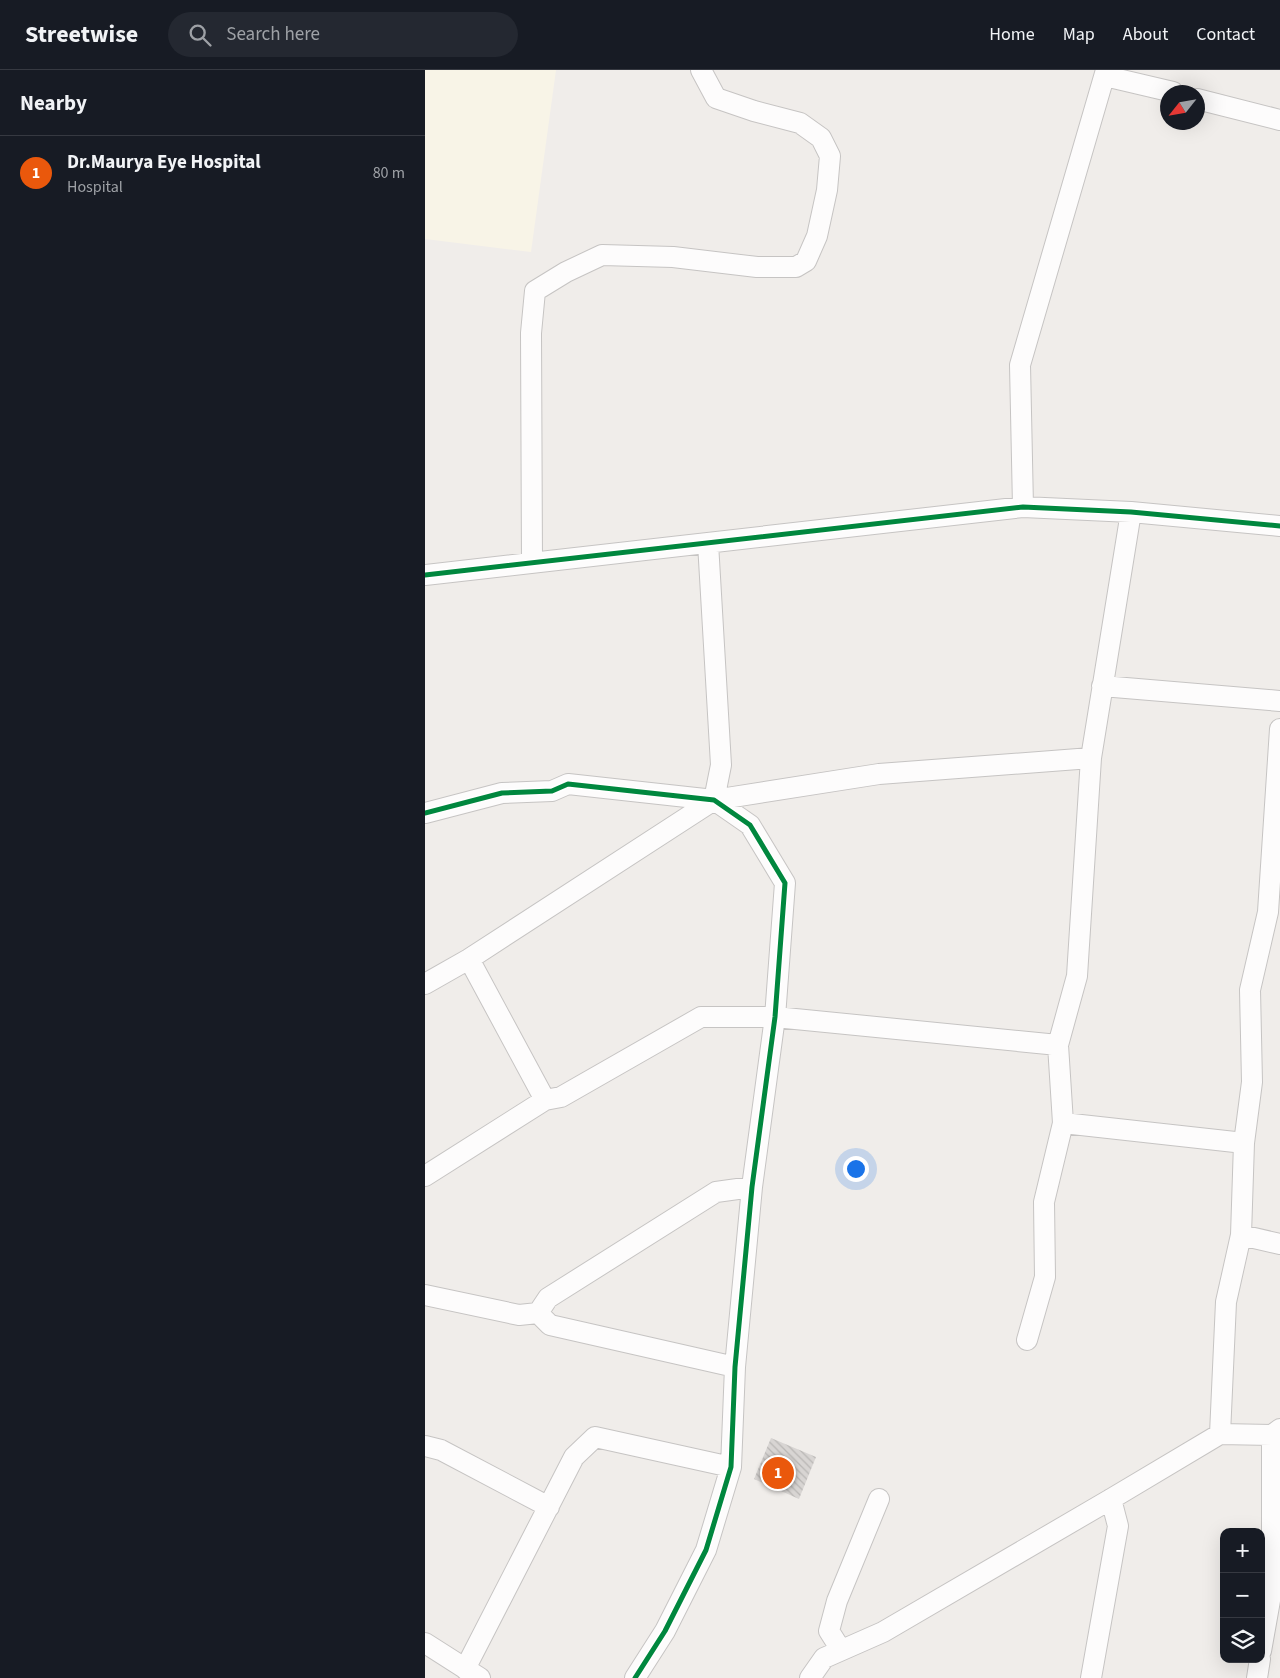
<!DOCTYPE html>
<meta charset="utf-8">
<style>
body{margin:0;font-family:"Source Sans 3",sans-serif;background:#242831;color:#f1f3f6}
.controls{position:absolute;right:15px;bottom:15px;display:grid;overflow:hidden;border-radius:10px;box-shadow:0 5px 20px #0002}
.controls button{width:45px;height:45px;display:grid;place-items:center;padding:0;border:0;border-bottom:1px solid #363941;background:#171b24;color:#f1f3f6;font:25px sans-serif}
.compass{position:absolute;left:735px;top:15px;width:45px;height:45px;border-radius:50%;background:#171b24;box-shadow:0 5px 20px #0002;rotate:239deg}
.you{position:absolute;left:430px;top:1098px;width:18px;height:18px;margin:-12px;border:4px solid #fff;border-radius:50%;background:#1a73e8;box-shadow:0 0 0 8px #1a73e833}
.badge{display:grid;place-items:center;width:32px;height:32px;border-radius:50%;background:#ea580c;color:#fff;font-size:16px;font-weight:700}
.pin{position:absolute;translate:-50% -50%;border:2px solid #fff;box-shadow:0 1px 5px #0006}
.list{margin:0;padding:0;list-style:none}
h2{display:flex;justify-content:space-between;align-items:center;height:65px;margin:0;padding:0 20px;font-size:21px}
h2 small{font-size:16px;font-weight:400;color:#9ea1a6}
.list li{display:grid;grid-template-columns:32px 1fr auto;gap:15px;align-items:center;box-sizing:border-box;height:75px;padding:0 20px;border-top:1px solid #363941}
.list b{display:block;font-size:19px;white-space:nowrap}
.list p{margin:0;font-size:16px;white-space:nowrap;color:#9ea1a6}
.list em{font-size:16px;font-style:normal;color:#9ea1a6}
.icon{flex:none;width:28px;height:28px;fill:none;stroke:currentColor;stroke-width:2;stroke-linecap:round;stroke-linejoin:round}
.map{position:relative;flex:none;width:855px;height:1608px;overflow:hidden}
header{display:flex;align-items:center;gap:30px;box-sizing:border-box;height:70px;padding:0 25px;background:#171b24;border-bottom:1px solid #363941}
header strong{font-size:24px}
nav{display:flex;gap:28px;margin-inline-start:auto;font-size:18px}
.search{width:350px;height:45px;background:#242831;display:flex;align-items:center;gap:12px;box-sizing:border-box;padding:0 18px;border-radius:28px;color:#9ea1a6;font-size:19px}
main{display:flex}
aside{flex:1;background:#171b24}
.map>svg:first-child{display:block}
.education{fill:#f8f4e7}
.building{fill:url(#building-back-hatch)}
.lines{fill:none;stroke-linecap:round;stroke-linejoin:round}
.street-casing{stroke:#c6c4c3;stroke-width:22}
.street{stroke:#fdfcfc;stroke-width:20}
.cycleway-casing{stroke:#fff;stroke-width:8}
.cycleway{stroke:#00873e;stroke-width:5}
</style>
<header>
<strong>Streetwise</strong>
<div class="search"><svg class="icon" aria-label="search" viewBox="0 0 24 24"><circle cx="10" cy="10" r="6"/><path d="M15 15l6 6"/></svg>Search here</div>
<nav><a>Home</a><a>Map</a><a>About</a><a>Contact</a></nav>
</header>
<main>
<aside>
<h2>Nearby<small></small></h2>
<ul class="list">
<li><span class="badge">1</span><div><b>Dr.Maurya Eye Hospital</b><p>Hospital</p></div><em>80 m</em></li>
</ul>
</aside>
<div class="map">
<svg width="855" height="1608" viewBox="0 0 855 1608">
<defs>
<pattern id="building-back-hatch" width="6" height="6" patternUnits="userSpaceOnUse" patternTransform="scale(1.25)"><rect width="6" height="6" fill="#d8d5d3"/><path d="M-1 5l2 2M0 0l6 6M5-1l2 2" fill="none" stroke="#b9b7b5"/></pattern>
</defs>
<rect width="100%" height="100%" fill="#f0edea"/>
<path class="education" d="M0,0H131L106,182L0,169Z"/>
<path class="building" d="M346,1368L391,1387L374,1429L329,1409Z"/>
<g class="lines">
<g class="street-casing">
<path id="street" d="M680,6L748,22
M772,29L855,50
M598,437L595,295L681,0
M283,473L296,695L289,730
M107,493L106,263L110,221L141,202L177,185L248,187L332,197H371L381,191L392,166L402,120L405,86L396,68L375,53L329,41L291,28L276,0
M0,505L598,437L706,442L855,456
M677,616L855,631
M0,743L77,723L127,721L143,714L289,730L325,755L360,813L350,947L327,1117L310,1297L306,1397L281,1480L240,1561L210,1608
M44,889L120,1030
M0,914L44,889L289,730L454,704L666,688
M638,1053L819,1073
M0,1106L120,1030L136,1027L276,947H350L633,975
M816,1165L855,1174
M0,1225L94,1245L113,1243L123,1228L291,1122L327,1117
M113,1243L125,1255L310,1297
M602,1270L620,1207L619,1132L638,1053L633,975L652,906L666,688L706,442
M795,1364L801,1232L816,1165L819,1073L827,1012L825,920L843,842L855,659
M0,1376L16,1380L124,1437
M0,1573L55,1608
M416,1580L404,1561L412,1531L454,1429
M836,1581L847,1519V1365
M40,1599L149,1387L170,1367L306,1397
M385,1608L399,1588L458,1562L686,1429L795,1364L847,1365L855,1359
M666,1608L693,1456L686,1429
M832,1608L835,1589"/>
</g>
<use href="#street" class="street"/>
<g class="cycleway-casing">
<path id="cycleway" d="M0,505L598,437L706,442L855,456
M0,743L77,723L127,721L143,714L289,730L325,755L360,813L350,947L327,1117L310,1297L306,1397L281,1480L240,1561L210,1608"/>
</g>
<use href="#cycleway" class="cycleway"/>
</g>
</svg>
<div class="controls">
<button>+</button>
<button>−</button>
<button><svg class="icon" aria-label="layers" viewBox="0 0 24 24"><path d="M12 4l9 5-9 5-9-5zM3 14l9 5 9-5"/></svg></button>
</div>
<svg class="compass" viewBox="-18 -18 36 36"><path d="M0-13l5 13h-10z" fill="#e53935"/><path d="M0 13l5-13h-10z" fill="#9ea1a6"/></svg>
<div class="you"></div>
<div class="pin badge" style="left:353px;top:1403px">1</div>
</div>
</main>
